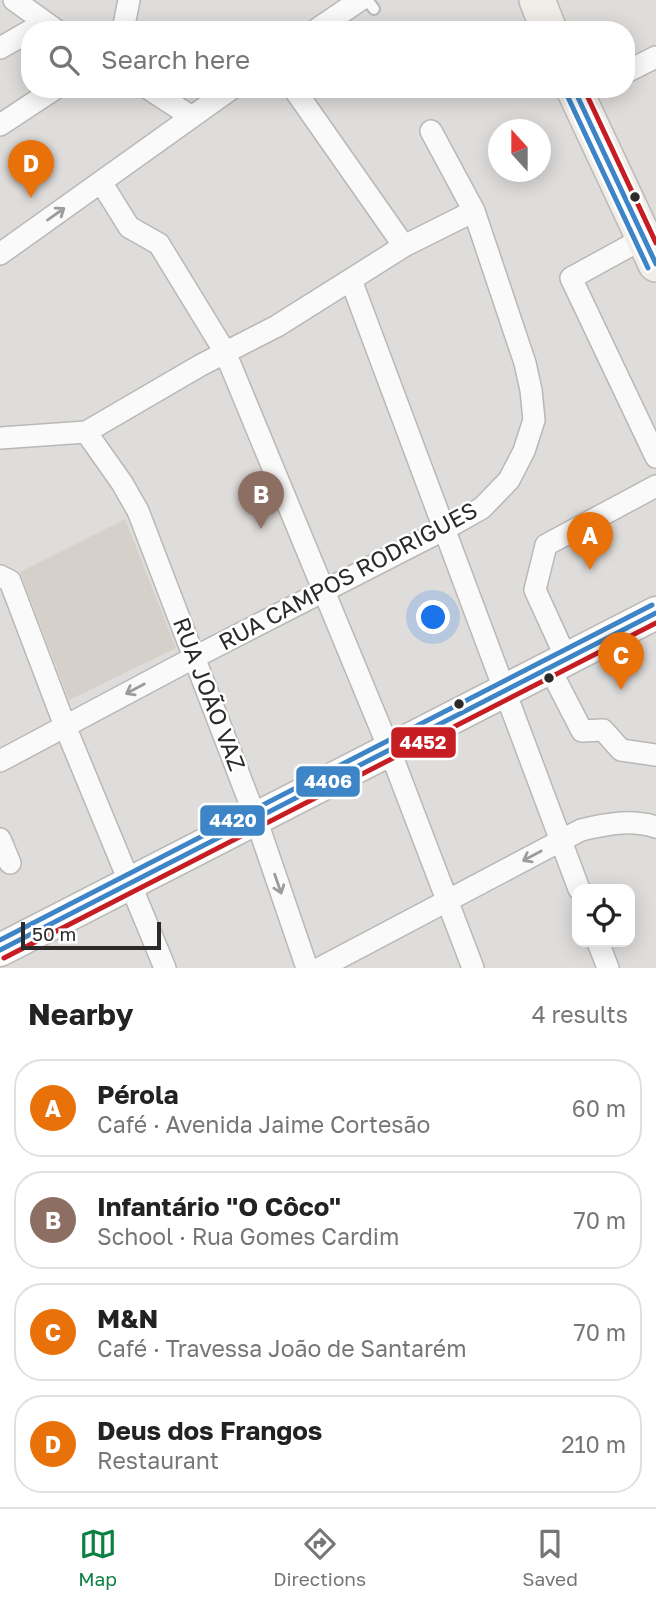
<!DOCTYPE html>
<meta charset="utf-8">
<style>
body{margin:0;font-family:"Golos Text",sans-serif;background:#f2f2f2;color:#222}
.controls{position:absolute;right:21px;bottom:21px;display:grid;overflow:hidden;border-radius:14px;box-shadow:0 4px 18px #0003}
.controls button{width:63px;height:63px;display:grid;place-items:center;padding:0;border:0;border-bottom:2px solid #e0e0e0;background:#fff;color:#222;font:35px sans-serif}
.compass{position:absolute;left:488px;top:119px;width:63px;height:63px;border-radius:50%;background:#fff;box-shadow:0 4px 18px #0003;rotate:339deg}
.scale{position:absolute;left:21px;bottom:18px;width:140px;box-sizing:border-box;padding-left:7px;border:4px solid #2b2a29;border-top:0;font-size:19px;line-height:24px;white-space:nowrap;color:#2b2a29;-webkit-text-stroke:5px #fff;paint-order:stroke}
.you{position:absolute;left:434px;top:618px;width:24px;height:24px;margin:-18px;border:5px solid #fff;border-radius:50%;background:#1a73e8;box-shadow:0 0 0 10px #1a73e833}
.badge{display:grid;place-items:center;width:46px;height:46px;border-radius:50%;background:#0b8043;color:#fff;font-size:23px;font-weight:700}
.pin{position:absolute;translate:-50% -58px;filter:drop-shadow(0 2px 4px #0008)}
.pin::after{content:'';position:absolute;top:37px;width:24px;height:21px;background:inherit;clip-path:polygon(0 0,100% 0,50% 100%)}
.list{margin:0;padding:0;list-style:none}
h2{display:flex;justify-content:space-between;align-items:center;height:91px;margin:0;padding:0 28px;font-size:30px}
h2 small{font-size:23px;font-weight:400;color:#767676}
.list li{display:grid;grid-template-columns:46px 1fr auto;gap:21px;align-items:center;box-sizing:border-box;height:98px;margin:0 14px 14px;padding:0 14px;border:2px solid #e0e0e0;border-radius:28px}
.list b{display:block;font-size:26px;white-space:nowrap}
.list p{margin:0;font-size:23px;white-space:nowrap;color:#767676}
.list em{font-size:23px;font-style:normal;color:#767676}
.icon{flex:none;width:38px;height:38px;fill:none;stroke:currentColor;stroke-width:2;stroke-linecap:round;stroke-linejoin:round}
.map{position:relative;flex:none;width:656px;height:968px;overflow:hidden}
.search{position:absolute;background:#fff;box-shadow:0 4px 18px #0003;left:21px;right:21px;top:21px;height:77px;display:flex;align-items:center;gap:18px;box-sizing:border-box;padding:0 24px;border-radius:28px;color:#767676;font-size:26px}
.sheet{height:539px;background:#fff}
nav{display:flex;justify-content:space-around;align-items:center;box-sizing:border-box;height:98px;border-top:2px solid #e0e0e0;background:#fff;font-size:19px;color:#767676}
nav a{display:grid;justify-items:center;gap:4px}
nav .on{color:#0b8043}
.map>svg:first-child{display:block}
.built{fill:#d5d1ca}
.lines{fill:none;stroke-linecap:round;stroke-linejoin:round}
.lane-casing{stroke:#b9b8b6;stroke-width:14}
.street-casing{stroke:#b9b8b6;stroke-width:24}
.secondary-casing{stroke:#b9b8b6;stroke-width:35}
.primary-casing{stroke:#bab9b8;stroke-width:38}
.lane{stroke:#fafafa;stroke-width:10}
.street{stroke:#fafafa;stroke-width:21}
.secondary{stroke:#fafafa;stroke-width:32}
.primary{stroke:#f1ede8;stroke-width:35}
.bus-1-casing{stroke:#fff;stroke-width:10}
.bus-2-casing{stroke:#fff;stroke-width:10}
.bus-3-casing{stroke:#fff;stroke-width:10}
.bus-4-casing{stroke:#fff;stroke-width:10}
.bus-5-casing{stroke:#fff;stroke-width:10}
.bus-6-casing{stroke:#fff;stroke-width:10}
.bus-1{stroke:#3d85c6;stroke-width:5}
.bus-2{stroke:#c61d23;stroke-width:5}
.bus-3{stroke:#3d85c6;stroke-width:5}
.bus-4{stroke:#3d85c6;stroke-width:5}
.bus-5{stroke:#3d85c6;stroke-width:5}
.bus-6{stroke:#c61d23;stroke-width:5}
.oneway{stroke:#9d9c9c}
.bus-dot{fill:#2b2a29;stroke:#fff;stroke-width:2.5}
.labels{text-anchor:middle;stroke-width:5;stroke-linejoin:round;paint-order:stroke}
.street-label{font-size:23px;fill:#2b2a29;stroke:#fff}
.line-badge{stroke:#fff;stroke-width:2.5}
.badge-label{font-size:19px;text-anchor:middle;font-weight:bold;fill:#fff}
</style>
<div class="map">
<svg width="656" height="968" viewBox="0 0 656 968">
<rect width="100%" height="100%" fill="#dfdddb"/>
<path class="built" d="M125,519L176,648L69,700L20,572Z"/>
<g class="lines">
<g class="lane-casing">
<path id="lane" d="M367,0L374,9"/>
</g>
<g class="street-casing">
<path id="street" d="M14,0L56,30
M123,30L129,0
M316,30L360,0
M0,48L30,31
M626,72L656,57
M149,89L192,117
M294,89L404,246
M0,125L53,90
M101,182L129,227L159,244L225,352L390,751L473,968
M644,238L571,278L656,457
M0,254L231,89
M351,280L579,889
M86,432L122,483L138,511L256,819L307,968
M0,438L86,432L201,365L277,326L404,246L474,211
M0,576L10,581L65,726L165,968
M567,660L535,590L546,545L656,486
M550,669L582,731L603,730L621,750L656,755
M0,761L195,657L443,530L482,508L509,480L524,451L534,420L531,390L525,363L474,211L431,131
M0,839L10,863
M598,942L608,968
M320,968L581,830C606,824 631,819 656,827"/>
</g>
<g class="secondary-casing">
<path id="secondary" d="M0,950L656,613"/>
</g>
<g class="primary-casing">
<path id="primary" d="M537,0L549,30
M574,89L656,264"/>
</g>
<use href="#lane" class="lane"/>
<use href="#street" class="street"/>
<use href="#secondary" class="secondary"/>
<use href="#primary" class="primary"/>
<g class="bus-1-casing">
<path id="bus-1" d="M0,950L656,613"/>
</g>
<g class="bus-2-casing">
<path id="bus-2" d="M4,958L656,623"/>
</g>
<g class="bus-3-casing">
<path id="bus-3" d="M0,940L652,605"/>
</g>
<g class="bus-4-casing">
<path id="bus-4" d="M574,89L656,264"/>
</g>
<g class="bus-5-casing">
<path id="bus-5" d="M566,93L648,268"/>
</g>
<g class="bus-6-casing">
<path id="bus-6" d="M584,89L656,243"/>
</g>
<use href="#bus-1" class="bus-1"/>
<use href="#bus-2" class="bus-2"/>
<use href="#bus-3" class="bus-3"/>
<use href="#bus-4" class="bus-4"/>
<use href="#bus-5" class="bus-5"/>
<use href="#bus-6" class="bus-6"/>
</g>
<defs><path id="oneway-shaft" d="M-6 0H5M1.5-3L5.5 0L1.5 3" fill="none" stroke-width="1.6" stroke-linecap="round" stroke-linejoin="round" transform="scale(1.75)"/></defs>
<g class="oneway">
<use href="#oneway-shaft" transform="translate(56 214) rotate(-35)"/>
<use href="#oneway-shaft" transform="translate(135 689) rotate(152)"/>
<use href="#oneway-shaft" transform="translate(532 856) rotate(152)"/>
<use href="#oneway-shaft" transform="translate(278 884) rotate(71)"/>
</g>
<g class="bus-dot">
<circle cx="635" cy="197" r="6"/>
<circle cx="549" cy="678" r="6"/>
<circle cx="459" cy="704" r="6"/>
</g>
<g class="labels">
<g class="street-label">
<text transform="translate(348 576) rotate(-28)" y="8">RUA CAMPOS RODRIGUES</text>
<text transform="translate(209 694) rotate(69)" y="8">RUA JOÃO VAZ</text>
</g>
</g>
<g class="line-badge">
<rect x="390" y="726" width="67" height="33" rx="7" fill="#c61d23"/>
<rect x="295" y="765" width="66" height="33" rx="7" fill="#3d85c6"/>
<rect x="199" y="804" width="67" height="33" rx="7" fill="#3d85c6"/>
</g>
<g class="badge-label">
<text x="423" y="749">4452</text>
<text x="328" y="788">4406</text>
<text x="233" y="827">4420</text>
</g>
</svg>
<div class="controls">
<button><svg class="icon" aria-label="locate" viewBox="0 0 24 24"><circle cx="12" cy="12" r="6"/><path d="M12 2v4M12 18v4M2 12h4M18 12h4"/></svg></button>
</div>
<svg class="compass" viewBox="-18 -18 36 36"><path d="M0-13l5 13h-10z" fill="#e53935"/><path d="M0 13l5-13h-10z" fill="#767676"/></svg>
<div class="scale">50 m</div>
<div class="you"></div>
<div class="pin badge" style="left:590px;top:570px;background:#e8710a">A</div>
<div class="pin badge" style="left:261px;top:529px;background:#8d6e63">B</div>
<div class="pin badge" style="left:621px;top:690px;background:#e8710a">C</div>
<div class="pin badge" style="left:31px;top:198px;background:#e8710a">D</div>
<div class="search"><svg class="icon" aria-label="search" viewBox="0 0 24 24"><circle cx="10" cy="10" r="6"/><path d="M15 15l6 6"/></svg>Search here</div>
</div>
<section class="sheet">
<h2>Nearby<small>4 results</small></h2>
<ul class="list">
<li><span class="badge" style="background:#e8710a">A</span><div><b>Pérola</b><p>Café · Avenida Jaime Cortesão</p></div><em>60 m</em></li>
<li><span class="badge" style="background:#8d6e63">B</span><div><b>Infantário &quot;O Côco&quot;</b><p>School · Rua Gomes Cardim</p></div><em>70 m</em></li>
<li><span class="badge" style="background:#e8710a">C</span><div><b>M&amp;N</b><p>Café · Travessa João de Santarém</p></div><em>70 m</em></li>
<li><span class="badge" style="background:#e8710a">D</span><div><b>Deus dos Frangos</b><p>Restaurant</p></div><em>210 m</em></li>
</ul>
</section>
<nav>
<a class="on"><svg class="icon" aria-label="map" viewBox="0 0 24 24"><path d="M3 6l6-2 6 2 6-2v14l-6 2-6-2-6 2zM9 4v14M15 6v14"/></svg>Map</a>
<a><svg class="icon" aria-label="directions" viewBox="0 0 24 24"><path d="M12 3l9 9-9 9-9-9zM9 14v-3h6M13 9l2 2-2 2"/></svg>Directions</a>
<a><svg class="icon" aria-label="saved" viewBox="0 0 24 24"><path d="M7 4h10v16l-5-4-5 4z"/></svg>Saved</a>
</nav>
